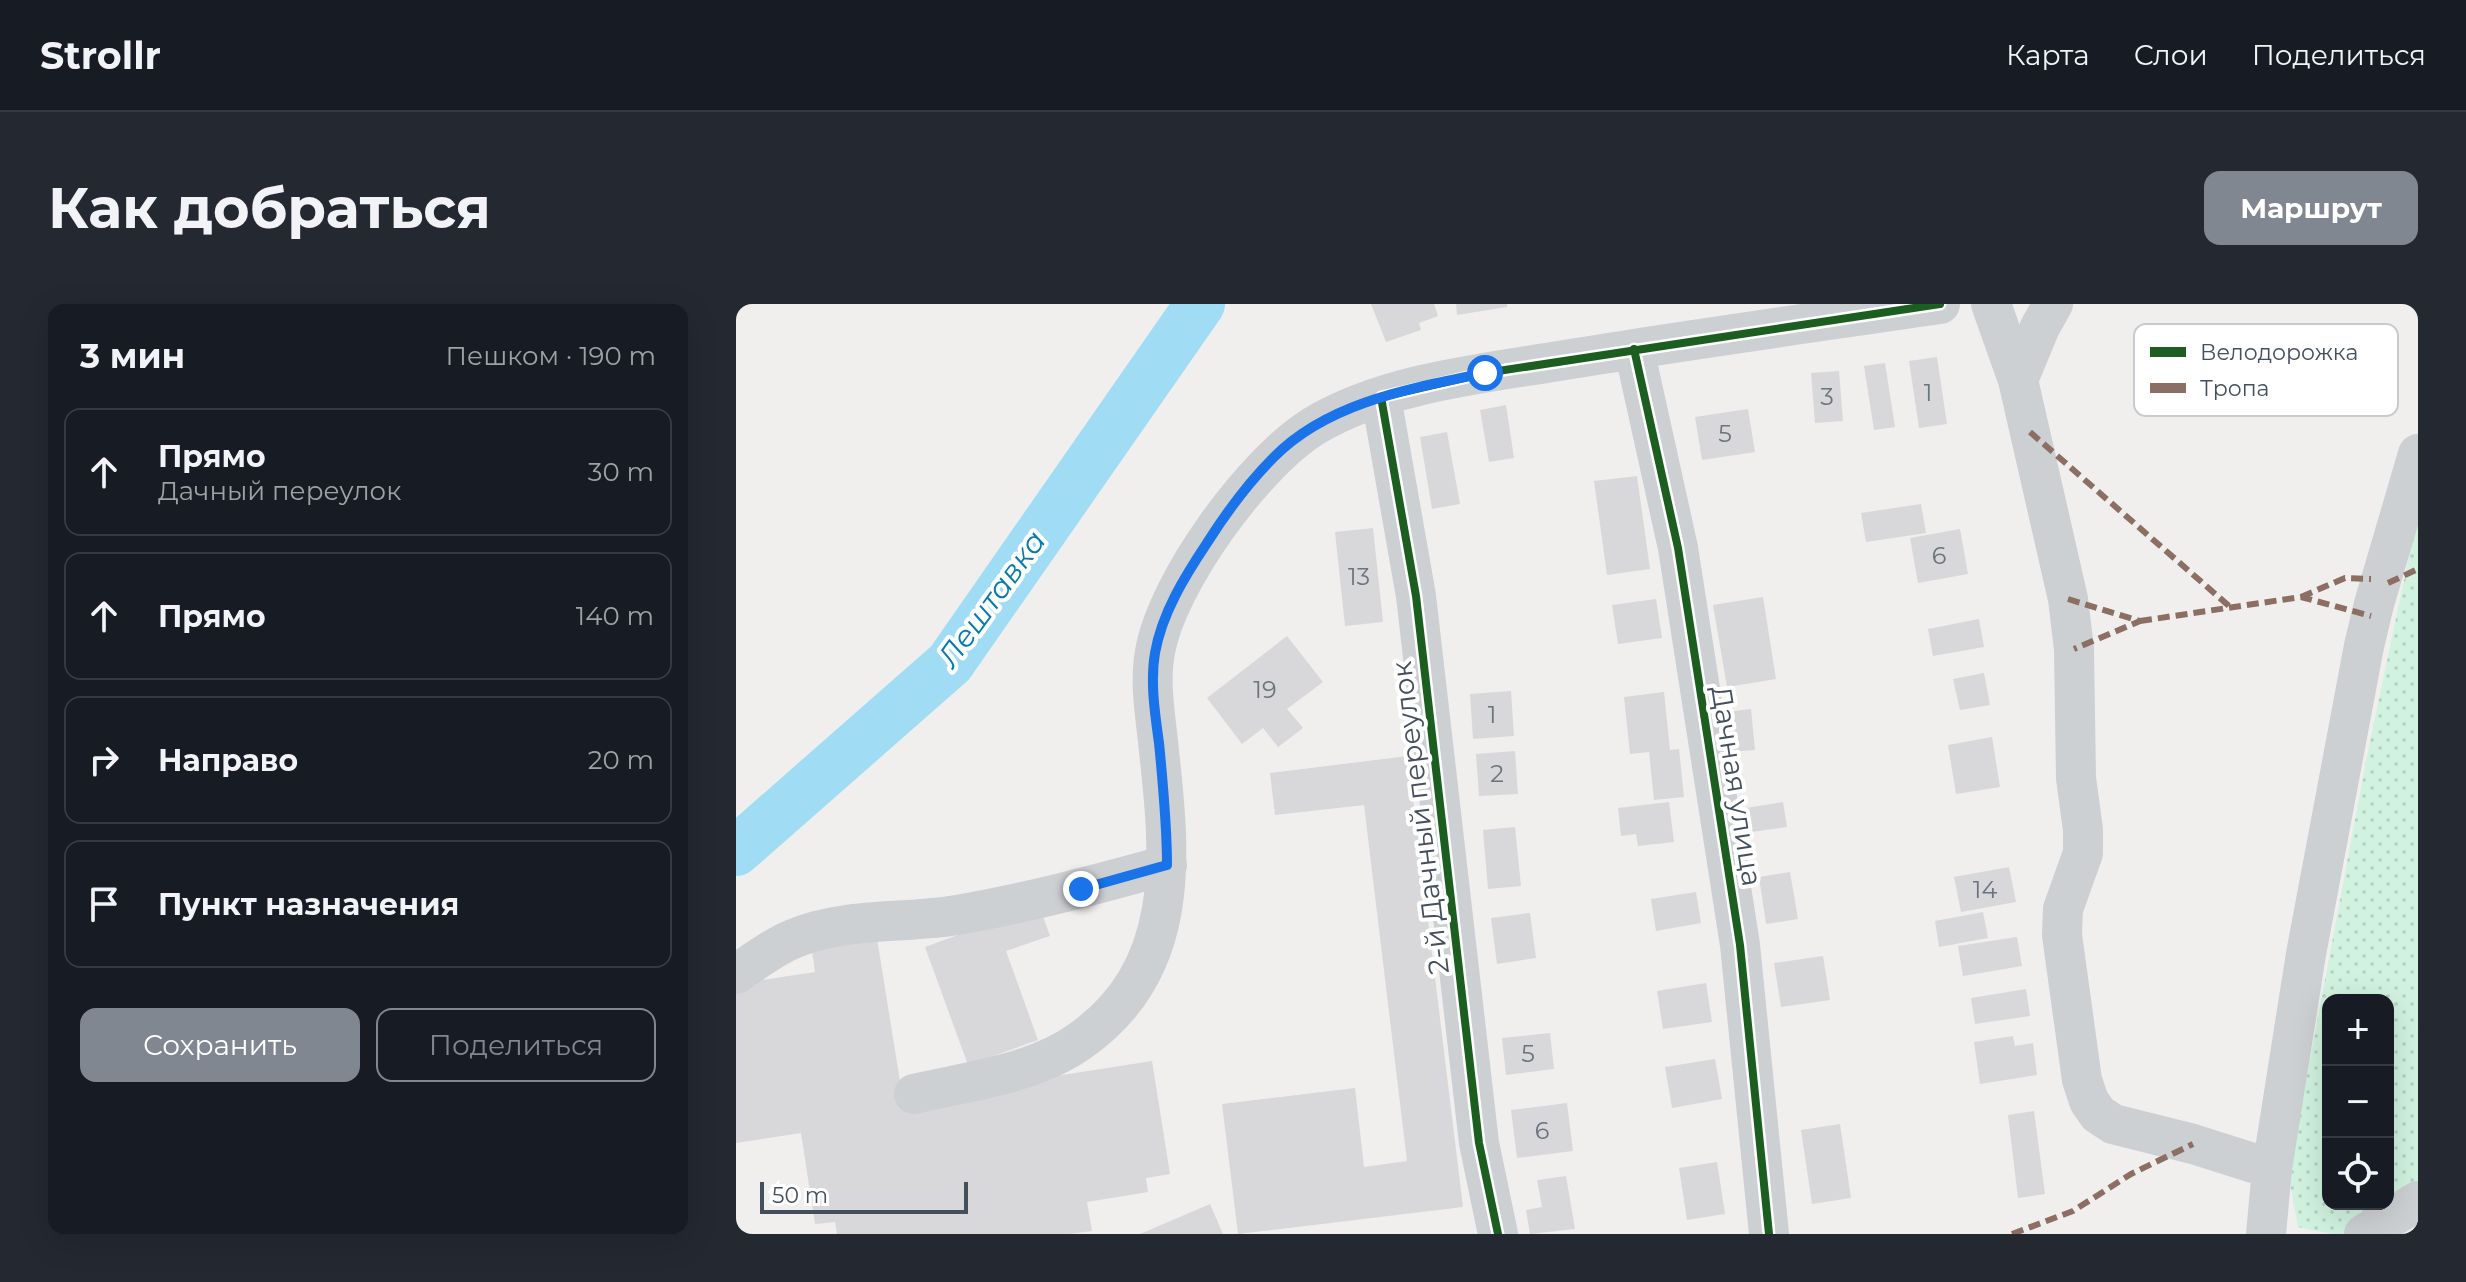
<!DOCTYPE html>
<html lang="ru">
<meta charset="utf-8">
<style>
body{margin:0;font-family:Montserrat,sans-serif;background:#242831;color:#f1f3f6}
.controls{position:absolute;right:24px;bottom:24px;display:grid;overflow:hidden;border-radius:16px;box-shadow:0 8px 32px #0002}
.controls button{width:72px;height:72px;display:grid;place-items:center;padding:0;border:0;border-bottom:2px solid #363941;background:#171b24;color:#f1f3f6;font:40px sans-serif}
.scale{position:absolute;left:24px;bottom:20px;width:208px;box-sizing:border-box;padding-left:8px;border:4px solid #444f5d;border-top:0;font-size:22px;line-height:28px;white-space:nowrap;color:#444f5d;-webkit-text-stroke:6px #fff;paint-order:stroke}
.stop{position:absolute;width:24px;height:24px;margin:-18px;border:6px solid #1a73e8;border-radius:50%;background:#fff}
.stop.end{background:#1a73e8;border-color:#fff;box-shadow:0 2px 8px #0008}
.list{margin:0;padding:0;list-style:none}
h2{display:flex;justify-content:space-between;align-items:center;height:104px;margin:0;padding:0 32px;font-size:34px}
h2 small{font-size:26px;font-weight:400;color:#9ea1a6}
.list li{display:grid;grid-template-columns:52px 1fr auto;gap:24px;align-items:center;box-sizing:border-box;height:128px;margin:0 16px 16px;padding:0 16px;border:2px solid #363941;border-radius:16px}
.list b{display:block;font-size:30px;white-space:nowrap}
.list p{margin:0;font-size:26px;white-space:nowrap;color:#9ea1a6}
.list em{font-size:26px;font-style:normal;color:#9ea1a6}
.actions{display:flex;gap:16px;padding:24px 32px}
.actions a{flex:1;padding:18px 0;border:2px solid #808790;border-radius:16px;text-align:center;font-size:28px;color:#808790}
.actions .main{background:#808790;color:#fff}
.icon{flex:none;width:44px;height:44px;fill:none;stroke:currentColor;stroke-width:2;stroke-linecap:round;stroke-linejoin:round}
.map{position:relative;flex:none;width:1682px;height:930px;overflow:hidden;border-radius:16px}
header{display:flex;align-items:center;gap:48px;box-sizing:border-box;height:112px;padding:0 40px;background:#171b24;border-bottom:2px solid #363941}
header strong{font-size:38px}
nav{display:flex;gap:44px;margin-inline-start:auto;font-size:28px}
.intro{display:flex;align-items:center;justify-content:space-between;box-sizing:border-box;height:192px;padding:0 48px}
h1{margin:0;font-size:56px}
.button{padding:20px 36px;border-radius:16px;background:#808790;color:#fff;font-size:28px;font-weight:700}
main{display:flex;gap:48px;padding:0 48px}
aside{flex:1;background:#171b24;border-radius:16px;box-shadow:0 8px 32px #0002}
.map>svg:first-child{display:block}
.grass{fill:url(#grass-dots);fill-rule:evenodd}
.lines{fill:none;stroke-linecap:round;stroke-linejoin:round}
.river{stroke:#a0ddf4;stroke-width:50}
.building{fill:#d8d8da}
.minor{stroke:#ccd0d3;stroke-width:40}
.quiet{stroke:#8d6e63;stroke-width:6;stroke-dasharray:12 6;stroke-linecap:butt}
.cycleway-casing{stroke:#fff;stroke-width:13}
.cycleway{stroke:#1b5e20;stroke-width:8}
.route{stroke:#1a73e8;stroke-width:10}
.labels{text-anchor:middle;stroke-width:8;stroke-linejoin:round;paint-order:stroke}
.number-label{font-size:24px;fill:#6a737e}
.street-label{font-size:28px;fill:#444f5d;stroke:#fff}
.water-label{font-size:30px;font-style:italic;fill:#017cac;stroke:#fff}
.key{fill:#fff;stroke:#c7cace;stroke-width:2}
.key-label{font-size:22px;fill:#444f5d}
</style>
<header>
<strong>Strollr</strong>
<nav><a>Карта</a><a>Слои</a><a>Поделиться</a></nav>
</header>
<div class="intro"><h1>Как добраться</h1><a class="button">Маршрут</a></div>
<main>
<aside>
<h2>3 мин<small>Пешком · 190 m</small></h2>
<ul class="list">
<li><svg class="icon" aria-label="ahead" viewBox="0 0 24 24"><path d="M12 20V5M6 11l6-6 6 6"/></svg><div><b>Прямо</b><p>Дачный переулок</p></div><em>30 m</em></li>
<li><svg class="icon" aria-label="ahead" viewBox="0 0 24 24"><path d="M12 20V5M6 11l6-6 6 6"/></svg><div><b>Прямо</b></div><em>140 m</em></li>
<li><svg class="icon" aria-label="right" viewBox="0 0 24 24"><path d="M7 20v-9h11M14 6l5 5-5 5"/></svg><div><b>Направо</b></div><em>20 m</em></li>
<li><svg class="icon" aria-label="arrive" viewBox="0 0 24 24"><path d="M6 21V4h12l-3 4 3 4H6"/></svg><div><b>Пункт назначения</b></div></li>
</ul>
<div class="actions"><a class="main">Сохранить</a><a>Поделиться</a></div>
</aside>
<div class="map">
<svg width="1682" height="930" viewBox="0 0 1682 930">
<defs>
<pattern id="grass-dots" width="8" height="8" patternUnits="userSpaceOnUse" patternTransform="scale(2)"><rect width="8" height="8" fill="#d0f2df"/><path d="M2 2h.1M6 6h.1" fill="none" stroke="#b4d1c2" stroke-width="1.8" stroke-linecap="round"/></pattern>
</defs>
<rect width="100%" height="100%" fill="#f0efee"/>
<path class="grass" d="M1682,210V887L1611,930H1596L1562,923L1554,880L1559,835L1632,447ZM1592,696H1652V900H1592Z"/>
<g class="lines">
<path class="river" d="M0,547L214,359L464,0"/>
</g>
<path class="building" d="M635,0H698L702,12L683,19L685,26L650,38Z
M720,0H771V3L721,11Z
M1201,53L1211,120L1183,124L1173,57Z
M1149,59L1159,123L1138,126L1128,62Z
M1103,67L1107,117L1079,119L1075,69Z
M770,101L778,154L753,158L744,106Z
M1012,105L1019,148L966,156L959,113Z
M711,128L724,200L696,205L684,133Z
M901,172L914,265L871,271L858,177Z
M1185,200L1190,229L1130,238L1125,209Z
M637,224L647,318L609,322L599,228Z
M1224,225L1232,270L1182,279L1174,234Z
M1027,293L1040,375L991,383L977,301Z
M920,295L926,334L882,340L876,301Z
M1243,315L1248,343L1197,352L1192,325Z
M551,332L587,378L551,405L567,424L542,443L527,424L506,440L471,394Z
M1248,369L1254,401L1224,406L1217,375Z
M775,387L778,432L737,435L734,390Z
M928,388L934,446L943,445L948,493L918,496L913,448L894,450L888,393Z
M1015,405L1019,446L994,448L990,408Z
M1256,433L1264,483L1220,490L1212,441Z
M779,447L782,490L743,492L740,450Z
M672,452L727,903L502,930L486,800L619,784L628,863L671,857L628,501L539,511L534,469Z
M933,498L938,538L902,542L900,530L885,532L882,504Z
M1047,498L1051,523L1008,529L1004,505Z
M779,523L785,582L752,585L747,526Z
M1273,563L1280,598L1225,608L1218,573Z
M1054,568L1062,615L1030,620L1023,573Z
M960,588L965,619L920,627L915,595Z
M303,601L314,632L270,647L302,736L232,761L189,643Z
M1247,608L1252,634L1203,643L1199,617Z
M794,609L800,654L761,660L755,614Z
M139,622L167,796L416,757L434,870L410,874L412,888L351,898L356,927L333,930H101L99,918L79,920L65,829L0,839V680L79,668L74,632Z
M1281,633L1286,662L1227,672L1222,642Z
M1087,652L1094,696L1045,703L1038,659Z
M970,679L976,718L927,725L921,687Z
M1290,685L1294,712L1239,720L1235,694Z
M814,729L818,765L770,771L766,734Z
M1277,732L1279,742L1297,739L1301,771L1244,780L1238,738Z
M979,755L986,795L936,804L929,763Z
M831,799L837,847L781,854L775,806Z
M1298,807L1309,890L1282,894L1272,811Z
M1104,820L1115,894L1076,900L1065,826Z
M981,858L989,910L951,916L943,864Z
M830,872L839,925L794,930L790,906L806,903L801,876Z
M474,900L487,930H404Z"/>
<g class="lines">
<path class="minor" d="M1255,0L1282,76L1304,23L1317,0
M898,45L942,244L1004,641L1033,930
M1282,76L1332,295L1338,345L1340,474L1347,526V549L1327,605L1326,631L1346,776L1353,797L1362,810L1377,820L1457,840L1536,865
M645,93L680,292L743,839L762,930
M0,670C18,658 37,643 57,635C109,613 167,620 221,611C292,599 362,580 431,561
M178,790C233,777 298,770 344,737C445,666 435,555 423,447C420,415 413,380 419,348C431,278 518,159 578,122C651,78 752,69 835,55C957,35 1081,18 1204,0
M1530,930L1536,865L1570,650L1628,342L1638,300L1682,150
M1628,930L1682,897"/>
<path class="quiet" d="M1294,128L1493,302
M1652,279L1682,265
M1565,293L1609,274L1635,275
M1332,295L1404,317L1338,345
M1404,317L1565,293L1635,312
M1276,930L1337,907L1395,870L1457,840"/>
<g class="cycleway-casing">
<path id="cycleway" d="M898,45L942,244L1004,641L1033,930
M762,930L743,839L680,292L645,93L749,69L1204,0"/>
</g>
<use href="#cycleway" class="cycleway"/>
</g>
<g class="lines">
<path class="route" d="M345,585L431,561C431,520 427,480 423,439C419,410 414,378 419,349C426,309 449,272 471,239C490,209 512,179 538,153C592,98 676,84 749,69"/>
</g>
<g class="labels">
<g class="number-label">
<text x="1192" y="97">1</text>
<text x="1091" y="101">3</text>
<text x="989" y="138">5</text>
<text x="1203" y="260">6</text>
<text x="623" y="281">13</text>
<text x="529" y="394">19</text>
<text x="756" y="419">1</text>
<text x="761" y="478">2</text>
<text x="1249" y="594">14</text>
<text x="792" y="758">5</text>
<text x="806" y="835">6</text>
</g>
<g class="street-label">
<text transform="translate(1001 482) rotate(81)" y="10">Дачная улица</text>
<text transform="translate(684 514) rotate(-97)" y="10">2-й Дачный переулок</text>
</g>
<g class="water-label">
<text transform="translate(256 295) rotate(-54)" y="10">Лештавка</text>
</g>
</g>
<rect x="1398" y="20" width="264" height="92" rx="12" class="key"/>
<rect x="1414" y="43" width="36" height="10" fill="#1b5e20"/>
<rect x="1414" y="79" width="36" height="10" fill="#8d6e63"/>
<g class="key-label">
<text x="1464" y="56">Велодорожка</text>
<text x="1464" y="92">Тропа</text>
</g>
</svg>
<div class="controls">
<button>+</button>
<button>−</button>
<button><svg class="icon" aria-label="locate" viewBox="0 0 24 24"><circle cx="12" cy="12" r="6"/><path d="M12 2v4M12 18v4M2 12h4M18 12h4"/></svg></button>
</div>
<div class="scale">50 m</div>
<div class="stop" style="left:749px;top:69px"></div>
<div class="stop end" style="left:345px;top:585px"></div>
</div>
</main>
